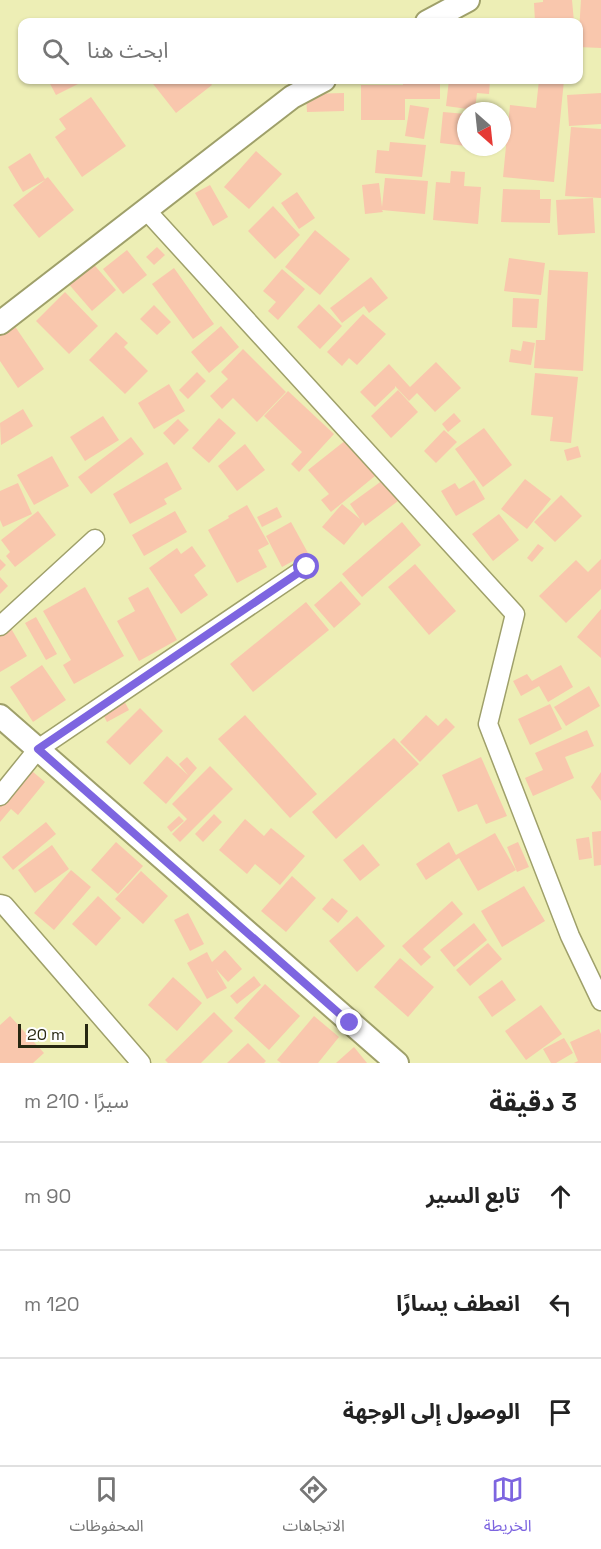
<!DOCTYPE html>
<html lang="ar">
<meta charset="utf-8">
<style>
body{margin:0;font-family:"Space Grotesk","Noto Sans Arabic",sans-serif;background:#f2f2f2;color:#222;direction:rtl}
.compass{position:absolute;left:457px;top:102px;width:54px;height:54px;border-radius:50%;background:#fff;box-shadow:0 2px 4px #0004;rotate:153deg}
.scale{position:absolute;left:18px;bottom:15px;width:70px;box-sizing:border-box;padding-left:6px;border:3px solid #272711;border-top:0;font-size:16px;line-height:21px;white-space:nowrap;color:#272711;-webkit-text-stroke:4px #fff;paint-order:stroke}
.stop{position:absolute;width:18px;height:18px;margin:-14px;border:4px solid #7d65e0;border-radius:50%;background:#fff}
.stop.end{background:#7d65e0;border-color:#fff;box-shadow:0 2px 6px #0008}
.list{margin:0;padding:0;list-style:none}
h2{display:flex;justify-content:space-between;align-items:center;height:78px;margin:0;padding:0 24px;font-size:26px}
h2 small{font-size:20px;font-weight:400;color:#767676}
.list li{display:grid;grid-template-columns:39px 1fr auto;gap:18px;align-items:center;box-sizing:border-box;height:108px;padding:0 24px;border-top:2px solid #e0e0e0}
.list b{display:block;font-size:22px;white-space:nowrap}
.list em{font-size:20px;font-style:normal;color:#767676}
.icon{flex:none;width:33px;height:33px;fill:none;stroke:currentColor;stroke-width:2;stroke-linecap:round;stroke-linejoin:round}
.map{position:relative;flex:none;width:601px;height:1063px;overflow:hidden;direction:ltr}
.search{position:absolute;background:#fff;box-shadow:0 2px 4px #0004;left:18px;right:18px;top:18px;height:66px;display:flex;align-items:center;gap:15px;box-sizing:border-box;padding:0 21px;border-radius:12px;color:#767676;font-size:22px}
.sheet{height:402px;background:#fff}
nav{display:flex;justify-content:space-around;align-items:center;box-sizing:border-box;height:84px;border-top:2px solid #e0e0e0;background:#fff;font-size:16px;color:#767676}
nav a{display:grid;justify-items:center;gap:3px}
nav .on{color:#7d65e0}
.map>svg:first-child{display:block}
.building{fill:#f9c7ad}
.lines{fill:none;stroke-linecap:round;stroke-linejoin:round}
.minor-casing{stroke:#9fa06a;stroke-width:21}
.tertiary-casing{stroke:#9fa06a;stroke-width:26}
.minor{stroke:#fff;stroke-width:18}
.tertiary{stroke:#fff;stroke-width:22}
.route{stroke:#7d65e0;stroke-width:8}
</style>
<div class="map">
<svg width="601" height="1063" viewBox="0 0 601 1063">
<rect width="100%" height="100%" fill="#edeeb5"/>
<path class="building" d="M543,0H572L574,22H535L534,3L543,2Z
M581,0H601V48L578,47Z
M48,80H86L56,95Z
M150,80H208L212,85L176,113Z
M403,80H440V99H405V120H361V85H403Z
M449,80L490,81L489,94L477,93L475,110L446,106Z
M539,80H564L554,182L503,177L510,105L536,108Z
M344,93V111L307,112L306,94Z
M601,93V124L569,126L567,95Z
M91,97L126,146L82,177L55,137L66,129L59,119Z
M410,105L429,108L424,139L405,136Z
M443,112L466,114V146L440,143Z
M571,127L601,129V198L565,196Z
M390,142L426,145L422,177L375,173L377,150L389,151Z
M256,151L282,174L249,209L224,187Z
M30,153L45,179L48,177L74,210L39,238L13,205L45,180L23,192L8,167Z
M451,171L465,172L464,186L481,187L478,224L433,220L436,182L450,183Z
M385,178L428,181L425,214L382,210L383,212L365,214L362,185L379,183L382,207Z
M210,185L228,217L213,226L195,193Z
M503,189L540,190V199H551L550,223L501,222Z
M297,192L315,218L299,229L281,203Z
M593,198L595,233L558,235L556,200Z
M273,206L300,235L275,259L248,231Z
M315,230L350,259L320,295L285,267Z
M157,247L165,255L154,265L146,257Z
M127,250L147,275L123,294L103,269Z
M509,258L545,263L541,295L504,291Z
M90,260L116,290L92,311L66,281Z
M174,268L214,324L193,339L152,284Z
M282,269L305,289L278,320L268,311L276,302L263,291Z
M549,270L588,272L583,371L534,368L536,340H545Z
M371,277L388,298L369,313L364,306L342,323L330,308Z
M65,292L98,326L69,354L36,321Z
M513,298L539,299L537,328L512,327Z
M319,304L342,326L320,349L297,327Z
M154,305L171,322L157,335L140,319Z
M363,314L386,334L357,365L349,358L342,366L327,352Z
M12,322L44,369L18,388L0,361V330Z
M221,326L239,347L209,373L191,352Z
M116,332L128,343L124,347L148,371L125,394L89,360Z
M523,341L535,343L531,365L509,362L511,349L521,351Z
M243,349L286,392L257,422L233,398L222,409L210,396L228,379L221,372Z
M436,362L461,388L435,412L417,393L409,401L395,386V388L375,407L360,392L389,364L410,387Z
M197,372L206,381L188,399L179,390Z
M535,373L578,377L571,443L550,441L553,417L531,415Z
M169,384L185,411L154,429L138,403Z
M398,390L418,412L391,438L371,416Z
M288,391L334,434L299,472L291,464L302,452L264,416Z
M23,409L33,426L1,445L0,423Z
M454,413L461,421L448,432L442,424Z
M103,416L119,440L85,461L70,437Z
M219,418L236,433L209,463L192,448Z
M178,419L189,430L174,445L163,433Z
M484,428L512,465L483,487L455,449Z
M444,430L457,442L436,463L424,451Z
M131,437L144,454L91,494L78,477Z
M346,440L375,476L331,512L321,500L329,494L308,470Z
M245,444L265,470L237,491L218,466Z
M578,446L581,457L567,461L564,450Z
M52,456L69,486L34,505L17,475Z
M167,462L182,489L164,499L167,504L130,524L113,494Z
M525,479L551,499L527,529L501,509Z
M383,480L398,501L365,526L363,522L344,545L322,527L342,504L360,519L350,504Z
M474,480L485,499L456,516L441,491L455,483L459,489Z
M18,483L32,514L3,527L0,520V491Z
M561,495L582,516L555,542L534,522Z
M247,505L269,544L258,550L267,567L237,583L208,530L229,518L228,516Z
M277,507L282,517L262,527L257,517Z
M38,511L56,535L15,567L6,556L10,552L1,540Z
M175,511L187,532L144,556L132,535Z
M499,514L519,540L493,561L472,534Z
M291,522L308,553L282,567L266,536Z
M402,522L421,545L362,597L342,574Z
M538,544L544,548L532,562L527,558Z
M192,546L206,566L194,575L208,595L181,614L149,568L177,548L181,554Z
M0,559L6,565L0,571Z
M601,559V589L566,623L539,596L576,560L588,572Z
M415,564L456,611L429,635L388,587Z
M0,577L8,586L0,594Z
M341,581L361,604L334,628L314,605Z
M85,587L124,656L74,684L63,665L71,660L43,611Z
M148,587L177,640L139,661L117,621L135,611L128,598Z
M306,602L329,630L253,692L230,664Z
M601,609V658L577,637Z
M36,617L57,654L46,660L25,623Z
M5,618L27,656L0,672V620Z
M42,665L66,700L33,722L10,687Z
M561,665L573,687L548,702L539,686L521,696L513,681L527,674L532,681Z
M589,686L600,706L566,726L554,707Z
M120,693L129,710L107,722L98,705Z
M550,704L562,729L530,745L518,719Z
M140,708L163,731L130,765L106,742Z
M245,715L317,794L290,818L218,739Z
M426,715L438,726L446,718L455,727L420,762L400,742Z
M587,730L594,746L565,757L574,778L533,796L525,778L543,770L535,753Z
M394,738L419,764L336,839L312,812Z
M167,756L188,775L179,764L187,757L197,768L166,804L143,783Z
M481,757L507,816L486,824L477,804L458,812L442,775Z
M20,761L45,782L18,815L11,809L0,822V785Z
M210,766L233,789L180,842L172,834L187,819L172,804Z
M601,772V801L591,787Z
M214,814L222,822L203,842L195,834Z
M179,816L184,821L171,832L167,827Z
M245,819L264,836L271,828L305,856L280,885L255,864L247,874L219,850Z
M46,822L56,834L13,870L2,857Z
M601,831V865L594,866L592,832Z
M495,833L516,870L478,891L459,858L426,880L416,864L449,842L456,855Z
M589,837L592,858L579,860L576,839Z
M116,842L143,866L118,894L91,870Z
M518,842L529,867L517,872L507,847Z
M363,844L380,865L360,881L343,860Z
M52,845L69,869L35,893L18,870Z
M71,870L91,887L54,930L34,913Z
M141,871L168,896L143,924L115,899Z
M292,876L316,898L286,932L261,911Z
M524,886L545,921L502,947L481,911Z
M98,896L121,918L96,946L72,924Z
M332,898L348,911L338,923L322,909Z
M452,901L463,914L423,949L431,957L421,966L402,946Z
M188,913L204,944L190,951L174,920Z
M357,916L385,946L357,972L329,941Z
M474,923L487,940L454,967L440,950Z
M488,943L502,959L470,986L456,970Z
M225,950L242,969L228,982L216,969L227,988L207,999L187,963L207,952L212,962Z
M400,958L434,987L408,1017L374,987Z
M254,976L261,985L237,1004L230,996Z
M173,977L202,1003L177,1031L148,1005Z
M502,980L516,1000L492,1017L478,997Z
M265,984L300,1016L269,1050L234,1018Z
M541,1005L562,1034L526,1060L505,1031Z
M214,1012L233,1031L201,1063H168L165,1060Z
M10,1016L44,1053L33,1063H0V1025Z
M314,1016L339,1037L318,1063H281L277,1060Z
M599,1029L601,1034V1063H574L578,1061L570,1042Z
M564,1038L573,1053L556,1063H551L543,1049Z
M248,1043L266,1061L264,1063H227Z
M354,1047L367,1063H336Z"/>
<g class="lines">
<g class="minor-casing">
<path id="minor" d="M146,210L515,614L488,724L570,936L601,1001
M0,626L95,539
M0,796L38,749L307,567
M0,904L4,905L141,1063"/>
</g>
<g class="tertiary-casing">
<path id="tertiary" d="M427,22L468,0
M0,323L292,97L324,80
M0,716L397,1063"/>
</g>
<use href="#minor" class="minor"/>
<use href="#tertiary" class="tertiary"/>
</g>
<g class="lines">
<path class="route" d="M307,567L38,749L350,1023"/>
</g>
</svg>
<svg class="compass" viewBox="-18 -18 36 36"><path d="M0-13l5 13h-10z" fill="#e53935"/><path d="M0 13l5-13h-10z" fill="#767676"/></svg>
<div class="scale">20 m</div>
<div class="stop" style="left:307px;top:567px"></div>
<div class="stop end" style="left:350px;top:1023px"></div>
<div class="search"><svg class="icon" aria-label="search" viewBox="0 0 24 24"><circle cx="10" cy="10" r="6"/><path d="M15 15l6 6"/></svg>ابحث هنا</div>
</div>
<section class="sheet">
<h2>3 دقيقة<small>سيرًا · 210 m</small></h2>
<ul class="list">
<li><svg class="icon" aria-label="ahead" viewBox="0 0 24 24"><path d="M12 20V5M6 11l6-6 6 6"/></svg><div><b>تابع السير</b></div><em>90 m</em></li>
<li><svg class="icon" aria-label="left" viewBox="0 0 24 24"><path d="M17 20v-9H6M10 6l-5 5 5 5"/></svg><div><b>انعطف يسارًا</b></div><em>120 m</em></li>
<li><svg class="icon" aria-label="arrive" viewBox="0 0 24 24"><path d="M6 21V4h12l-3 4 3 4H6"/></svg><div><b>الوصول إلى الوجهة</b></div></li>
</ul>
</section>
<nav>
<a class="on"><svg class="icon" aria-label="map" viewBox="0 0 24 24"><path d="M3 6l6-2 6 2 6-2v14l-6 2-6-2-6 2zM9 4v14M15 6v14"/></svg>الخريطة</a>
<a><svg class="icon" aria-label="directions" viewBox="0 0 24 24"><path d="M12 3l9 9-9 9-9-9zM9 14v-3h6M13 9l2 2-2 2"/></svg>الاتجاهات</a>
<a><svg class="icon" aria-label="saved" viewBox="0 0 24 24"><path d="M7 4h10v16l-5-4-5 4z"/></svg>المحفوظات</a>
</nav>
